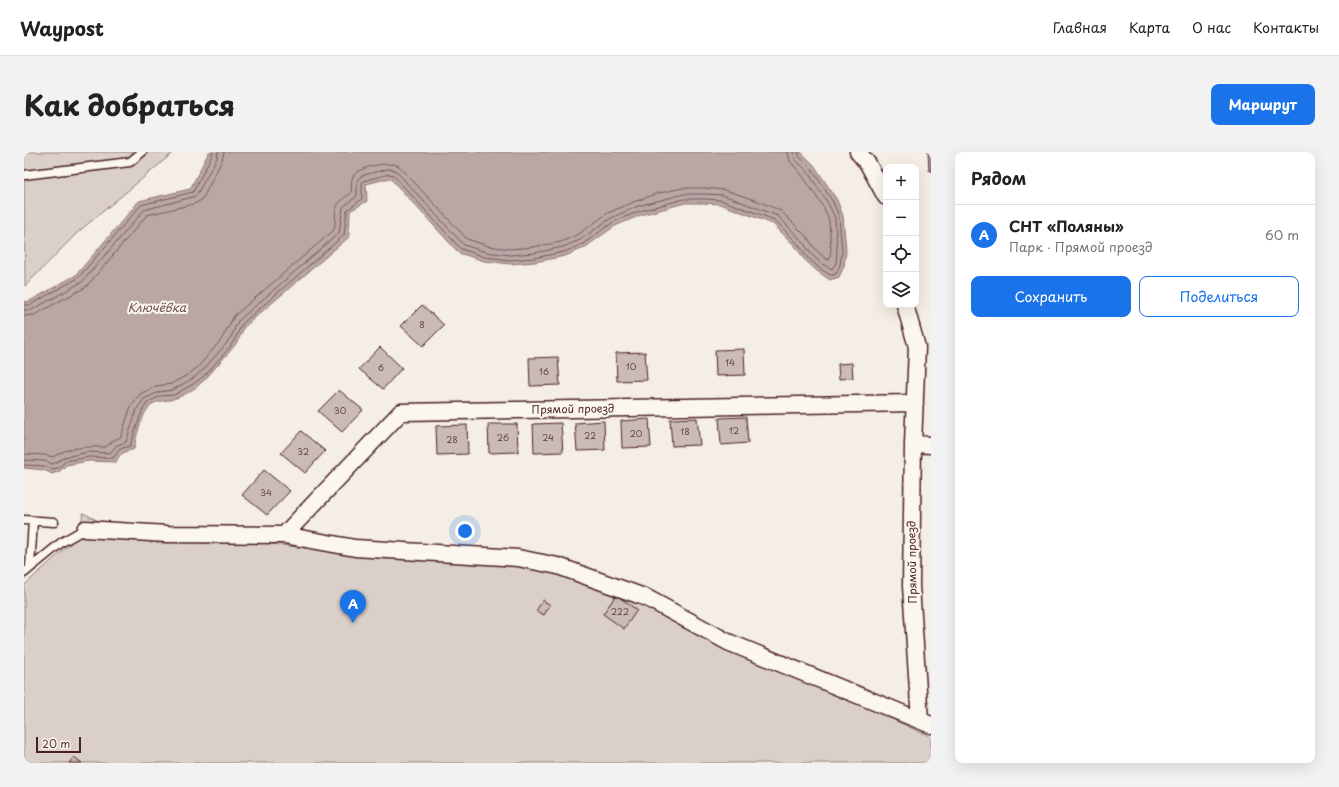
<!DOCTYPE html>
<html lang="ru">
<meta charset="utf-8">
<style>
body{margin:0;font-family:"Playpen Sans",sans-serif;background:#f2f2f2;color:#222}
.controls{position:absolute;right:12px;top:12px;display:grid;overflow:hidden;border-radius:8px;box-shadow:0 4px 16px #0002}
.controls button{width:36px;height:36px;display:grid;place-items:center;padding:0;border:0;border-bottom:1px solid #e0e0e0;background:#fff;color:#222;font:20px sans-serif}
.scale{position:absolute;left:12px;bottom:10px;width:45px;box-sizing:border-box;padding-left:4px;border:2px solid #4a1f2b;border-top:0;font-size:11px;line-height:14px;white-space:nowrap;color:#4a1f2b;-webkit-text-stroke:3px #fbf7ec;paint-order:stroke}
.you{position:absolute;left:441px;top:379px;width:14px;height:14px;margin:-10px;border:3px solid #fff;border-radius:50%;background:#1a73e8;box-shadow:0 0 0 6px #1a73e833}
.badge{display:grid;place-items:center;width:26px;height:26px;border-radius:50%;background:#1a73e8;color:#fff;font-size:13px;font-weight:700}
.pin{position:absolute;translate:-50% -33px;filter:drop-shadow(0 1px 2px #0008)}
.pin::after{content:'';position:absolute;top:21px;width:14px;height:12px;background:inherit;clip-path:polygon(0 0,100% 0,50% 100%)}
.list{margin:0;padding:0;list-style:none}
h2{display:flex;justify-content:space-between;align-items:center;height:52px;margin:0;padding:0 16px;font-size:17px}
h2 small{font-size:13px;font-weight:400;color:#767676}
.list li{display:grid;grid-template-columns:26px 1fr auto;gap:12px;align-items:center;box-sizing:border-box;height:60px;padding:0 16px;border-top:1px solid #e0e0e0}
.list b{display:block;font-size:15px;white-space:nowrap}
.list p{margin:0;font-size:13px;white-space:nowrap;color:#767676}
.list em{font-size:13px;font-style:normal;color:#767676}
.actions{display:flex;gap:8px;padding:12px 16px}
.actions a{flex:1;padding:9px 0;border:1px solid #1a73e8;border-radius:8px;text-align:center;font-size:14px;color:#1a73e8}
.actions .main{background:#1a73e8;color:#fff}
.icon{flex:none;width:22px;height:22px;fill:none;stroke:currentColor;stroke-width:2;stroke-linecap:round;stroke-linejoin:round}
.map{position:relative;flex:none;width:907px;height:611px;overflow:hidden;border-radius:8px}
header{display:flex;align-items:center;gap:24px;box-sizing:border-box;height:56px;padding:0 20px;background:#fff;border-bottom:1px solid #e0e0e0}
header strong{font-size:19px}
nav{display:flex;gap:22px;margin-inline-start:auto;font-size:14px}
.intro{display:flex;align-items:center;justify-content:space-between;box-sizing:border-box;height:96px;padding:0 24px}
h1{margin:0;font-size:28px}
.button{padding:10px 18px;border-radius:8px;background:#1a73e8;color:#fff;font-size:14px;font-weight:700}
main{display:flex;gap:24px;padding:0 24px}
aside{flex:1;background:#fff;border-radius:8px;box-shadow:0 4px 16px #0002}
.map>svg:first-child{display:block}
.green{fill:#dbd0c9;stroke:#92787a}
.water{fill:#baa7a5;stroke:#8d7174}
.lines{fill:none;stroke-linecap:round;stroke-linejoin:round}
.shore{stroke:#77555c;stroke-width:1}
.building{fill:#cabbb6;stroke:#4a1f2b}
.lane-casing{stroke:#4a1f2b;stroke-width:11}
.street-casing{stroke:#4a1f2b;stroke-width:19}
.lane{stroke:#fbf7ec;stroke-width:8}
.street{stroke:#fbf7ec;stroke-width:16}
.labels{text-anchor:middle;stroke-width:4;stroke-linejoin:round;paint-order:stroke}
.number-label{font-size:9px;fill:#6a464e}
.street-label{font-size:11px;fill:#4a1f2b;stroke:#fbf7ec}
.water-label{font-size:12px;font-style:italic;fill:#714f56;stroke:#fbf7ec}
</style>
<header>
<strong>Waypost</strong>
<nav><a>Главная</a><a>Карта</a><a>О нас</a><a>Контакты</a></nav>
</header>
<div class="intro"><h1>Как добраться</h1><a class="button">Маршрут</a></div>
<main>
<div class="map">
<svg width="907" height="611" viewBox="0 0 907 611">
<rect width="100%" height="100%" fill="#f4eee4"/>
<filter id="ink" filterUnits="userSpaceOnUse"><feTurbulence type="fractalNoise" baseFrequency=".025" numOctaves="2"/><feDisplacementMap in="SourceGraphic" scale="8" xChannelSelector="R" yChannelSelector="G"/><feConvolveMatrix kernelMatrix="1 2 1 2 8 2 1 2 1" color-interpolation-filters="sRGB"/></filter>
<g filter="url(#ink)">
<path class="green" d="M0,0H150L53,81L1,134Z
M59,361L110,387L177,391H239L324,401L494,411L540,421L620,450L754,517L774,528L800,536L907,585V611H0V434L7,427L54,385Z"/>
<path class="water" d="M185,0H777L790,13L813,48L819,64L822,99L820,114L815,125L806,128L793,119L780,107L772,95L749,72L696,52L679,51H661L617,63L591,74L560,96L541,104L511,110L486,112L460,109L435,101L366,26L342,32L343,49L326,59L325,85L220,175C214,192 208,197 196,210C183,226 172,239 152,246C143,250 133,247 126,254C117,263 112,285 110,297C100,301 97,299 92,310L65,309L42,313L36,319L28,322L20,318L0,316V149L4,150L52,123L115,49L166,37Z"/>
<g class="lines">
<path class="shore" d="M0,153H6L54,126L117,53L169,40L188,3L189,0
M0,158H8L58,130L120,58L172,44L193,6L194,0
M0,164L10,163L62,135L123,63L170,52L176,49L180,44L198,8L200,0
M0,302L21,303L29,305C44,294 64,295 82,295L90,288L97,285L107,254L116,242L132,234L147,232L165,222L174,215L197,188L210,164L310,78C314,56 306,56 327,41C328,35 326,28 330,23C337,14 366,9 375,14L443,87L464,94L486,97L509,95L537,90L553,83L584,61L612,49L635,41L659,36H680L701,38L734,49L757,59L783,85L792,98L802,107L805,108L807,98L805,68L800,56L778,23L766,9L764,0
M0,308L21,309L29,312L41,305L64,300L86,301L93,293L102,290L113,257L120,247L135,240L148,238L168,227L178,219L202,192L208,183L214,169L315,81L319,55L333,44V29L336,25L340,23L364,17L371,18L440,93L462,100L486,103L510,101L539,95L556,88L587,66L614,54L660,42H680L699,43L754,64L779,90L787,102L798,112L808,117L812,111L813,99L811,66L805,53L783,19L771,7L770,0
M0,313L20,314L29,317L34,316L42,309L65,305L89,306L96,297L106,294L118,259L123,251L136,244L150,243L171,231L182,222L206,195L212,185L218,172L320,83L323,58L338,47V32L339,29L365,22L369,23L437,97L461,105L486,108L510,106L540,100L559,92L589,70L616,59L660,47H680L697,48L751,68L775,93L783,105L795,116L806,123H810L812,122L816,113L818,99L815,65L809,50L787,16L775,4V0"/>
</g>
<path class="building" d="M904,0H907V19H905Z
M398,153L420,173L399,194L377,174Z
M356,195L378,216L359,237L335,217Z
M720,197L721,223L692,224L691,198Z
M621,200L623,228L593,229L592,201Z
M534,205L536,233L506,234L505,206Z
M828,211L829,226L815,227L814,212Z
M315,238L339,258L318,280L294,259Z
M722,265L724,291L697,293L695,266Z
M673,266L676,293L648,294L646,267Z
M625,267L627,295L598,296L597,269Z
M580,269L581,298L553,299L551,271Z
M537,271L539,300L510,301L509,272Z
M464,272H493L494,300L465,301Z
M443,273L444,302L413,303L412,274Z
M277,279L301,299L281,321L257,301Z
M240,318L266,339L243,363L218,343Z
M592,443L613,458L600,477L579,462Z
M519,448L526,453L520,463L512,459Z
M50,605L58,611H45Z"/>
<g class="lines">
<g class="lane-casing">
<path id="lane" d="M0,23L106,10L118,0
M0,368L30,370
M6,415L9,369
M0,421L38,390L61,377"/>
</g>
<g class="street-casing">
<path id="street" d="M834,0L844,12L862,45
M881,153L893,195L889,292L887,434L896,568
M889,292L907,293
M61,377L143,382L260,383L331,396L494,406L534,414L623,446L704,490L907,573
M260,383L377,260L891,251"/>
</g>
<use href="#lane" class="lane"/>
<use href="#street" class="street"/>
</g>
</g>
<g class="labels">
<g class="number-label">
<text x="398" y="176">8</text>
<text x="706" y="214">14</text>
<text x="607" y="218">10</text>
<text x="357" y="219">6</text>
<text x="520" y="223">16</text>
<text x="316" y="262">30</text>
<text x="710" y="282">12</text>
<text x="661" y="283">18</text>
<text x="612" y="285">20</text>
<text x="566" y="287">22</text>
<text x="479" y="289">26</text>
<text x="524" y="289">24</text>
<text x="428" y="291">28</text>
<text x="279" y="303">32</text>
<text x="242" y="344">34</text>
<text x="596" y="463">222</text>
</g>
<g class="street-label">
<text transform="translate(549 257) rotate(-1)" y="4">Прямой проезд</text>
<text transform="translate(888 410) rotate(-91)" y="4">Прямой проезд</text>
</g>
<g class="water-label">
<text x="133" y="160">Ключёвка</text>
</g>
</g>
</svg>
<div class="controls">
<button>+</button>
<button>−</button>
<button><svg class="icon" aria-label="locate" viewBox="0 0 24 24"><circle cx="12" cy="12" r="6"/><path d="M12 2v4M12 18v4M2 12h4M18 12h4"/></svg></button>
<button><svg class="icon" aria-label="layers" viewBox="0 0 24 24"><path d="M12 4l9 5-9 5-9-5zM3 14l9 5 9-5"/></svg></button>
</div>
<div class="scale">20 m</div>
<div class="you"></div>
<div class="pin badge" style="left:329px;top:471px">A</div>
</div>
<aside>
<h2>Рядом<small></small></h2>
<ul class="list">
<li><span class="badge">A</span><div><b>СНТ «Поляны»</b><p>Парк · Прямой проезд</p></div><em>60 m</em></li>
</ul>
<div class="actions"><a class="main">Сохранить</a><a>Поделиться</a></div>
</aside>
</main>
